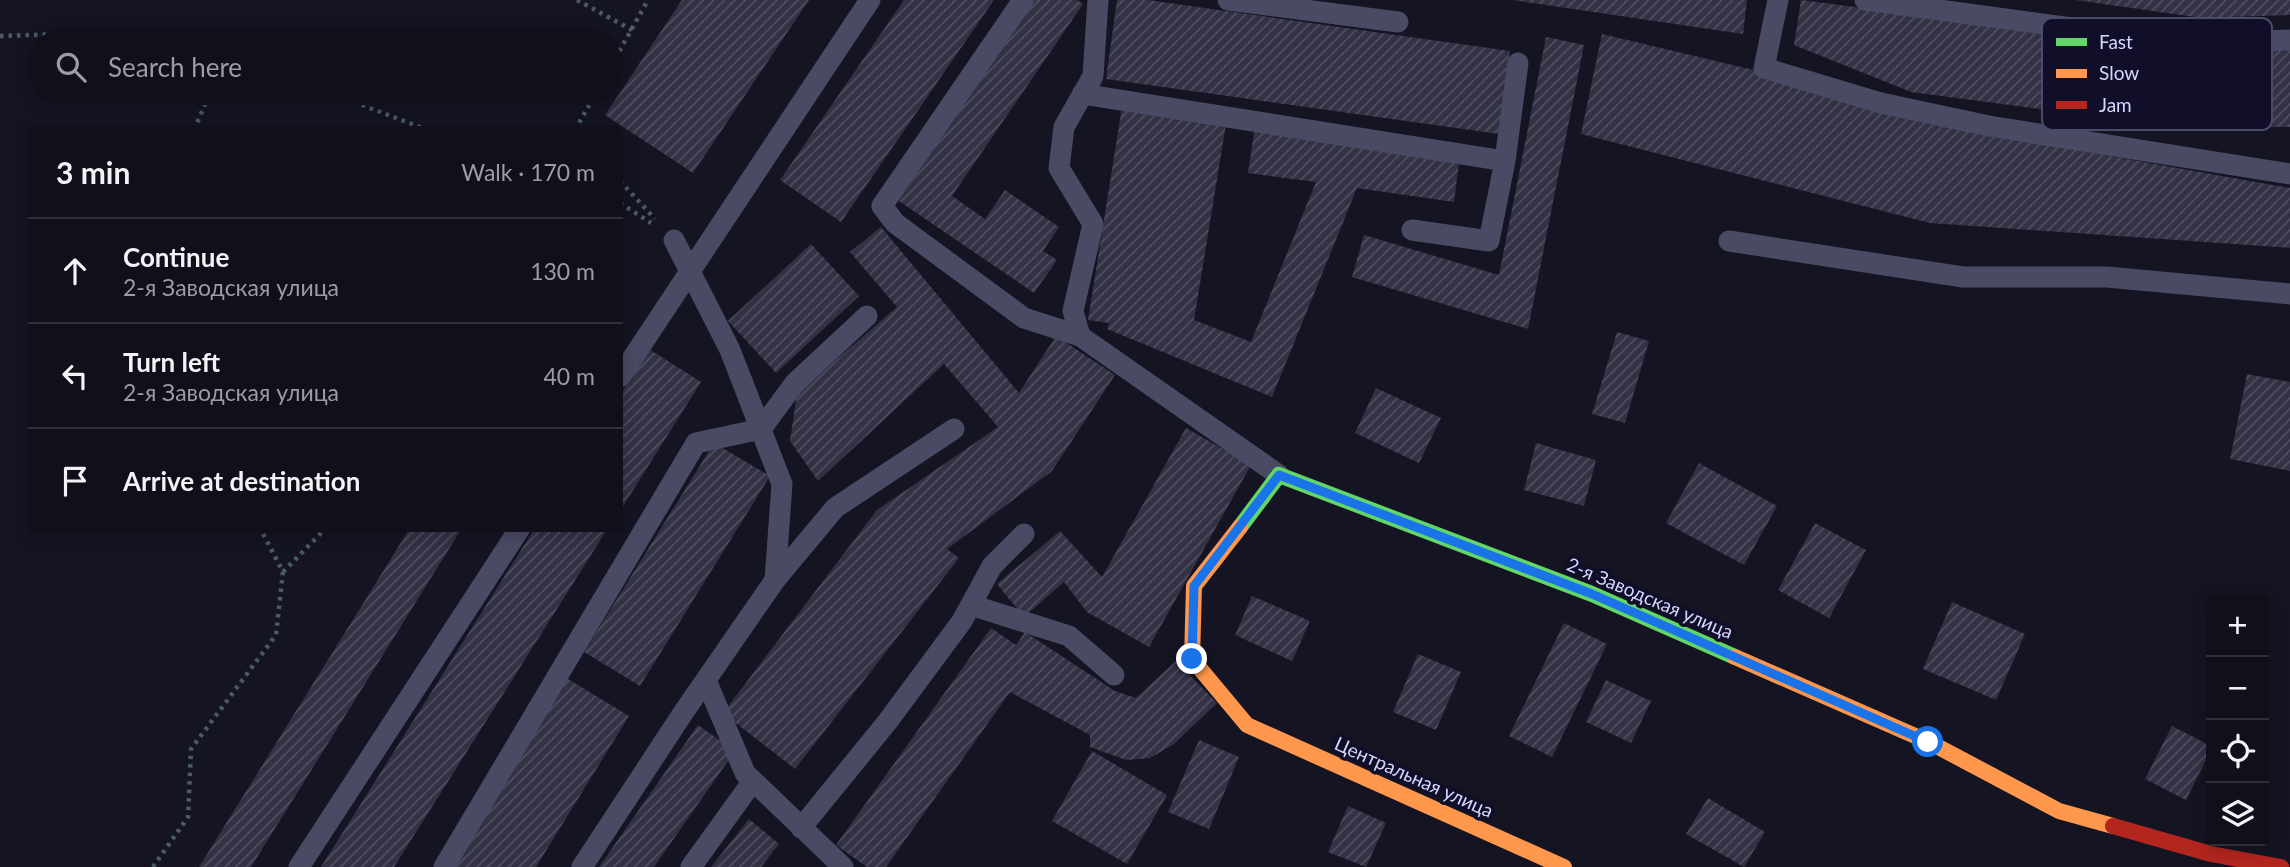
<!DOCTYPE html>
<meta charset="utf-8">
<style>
body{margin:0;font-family:Lato,sans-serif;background:#191823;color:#f1f3f6}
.controls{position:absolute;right:21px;bottom:21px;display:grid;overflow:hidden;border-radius:7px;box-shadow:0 4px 18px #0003}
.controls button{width:63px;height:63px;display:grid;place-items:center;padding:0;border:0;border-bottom:2px solid #302f39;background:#100f1a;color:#f1f3f6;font:35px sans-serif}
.stop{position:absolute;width:21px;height:21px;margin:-16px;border:5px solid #1a73e8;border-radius:50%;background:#fff}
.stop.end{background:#1a73e8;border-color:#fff;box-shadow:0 2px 7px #0008}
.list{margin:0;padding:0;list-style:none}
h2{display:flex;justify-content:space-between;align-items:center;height:91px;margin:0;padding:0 28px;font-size:30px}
h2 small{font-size:23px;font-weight:400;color:#9c9ca2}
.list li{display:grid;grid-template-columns:46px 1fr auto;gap:21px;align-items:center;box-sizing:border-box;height:105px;padding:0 28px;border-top:2px solid #302f39}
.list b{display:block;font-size:26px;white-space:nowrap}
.list p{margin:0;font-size:23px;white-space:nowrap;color:#9c9ca2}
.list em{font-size:23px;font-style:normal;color:#9c9ca2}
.icon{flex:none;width:38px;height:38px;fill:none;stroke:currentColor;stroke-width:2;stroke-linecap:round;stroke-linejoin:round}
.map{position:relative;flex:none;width:2290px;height:867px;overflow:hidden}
.search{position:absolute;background:#100f1a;box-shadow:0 4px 18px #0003;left:28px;top:28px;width:595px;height:77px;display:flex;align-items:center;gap:18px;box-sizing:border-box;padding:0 24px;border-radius:38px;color:#9c9ca2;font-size:26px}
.panel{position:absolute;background:#100f1a;box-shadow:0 4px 18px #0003;left:28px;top:126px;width:595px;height:406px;border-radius:7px}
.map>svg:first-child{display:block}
.building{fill:url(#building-hatch)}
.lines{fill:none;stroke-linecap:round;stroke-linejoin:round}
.path{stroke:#495b68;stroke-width:4.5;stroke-dasharray:3.5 5;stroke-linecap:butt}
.lane{stroke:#494a64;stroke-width:21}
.fast{stroke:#63d668;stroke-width:16}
.slow{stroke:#ff974d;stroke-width:16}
.jam{stroke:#b3261e;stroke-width:16}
.route{stroke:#1a73e8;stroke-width:9}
.labels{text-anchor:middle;stroke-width:7;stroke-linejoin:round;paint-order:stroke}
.street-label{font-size:19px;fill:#d6d7ff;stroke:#100e29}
.key{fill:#100e29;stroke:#4b4a69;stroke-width:2}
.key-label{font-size:19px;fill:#d6d7ff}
</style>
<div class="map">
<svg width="2290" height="867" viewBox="0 0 2290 867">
<defs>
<pattern id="building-hatch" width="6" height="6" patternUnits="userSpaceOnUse" patternTransform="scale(1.75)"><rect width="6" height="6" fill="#333245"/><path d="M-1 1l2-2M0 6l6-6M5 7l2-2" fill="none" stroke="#504f61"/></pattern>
</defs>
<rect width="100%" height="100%" fill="#151423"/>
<path class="building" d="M682,0H809L693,173L605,115Z
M904,0H994L841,222L780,180Z
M1033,0H1077L1083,4L952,196L985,219L1005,190L1059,227L1043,251L1057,260L1034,293L896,199Z
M1117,0H1148L1510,51L1499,134L1106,79Z
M1512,0H1747L1743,34Z
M1801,0L2187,50L2290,45V127H2177L1911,92L1794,45Z
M2076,0H2290V15L2202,18Z
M1602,34L1787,78L1925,123L2290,188V248L1930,223L1581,134Z
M1546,37L1584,45L1528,329L1352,277L1364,235L1499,275Z
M1122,107L1226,124L1194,320L1251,342L1316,182L1248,173L1255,126L1460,154L1454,202L1357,188L1272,397L1107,329L1109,323L1088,320Z
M881,227L1019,393L1056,336L1115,375L1052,471L947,549L959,558L795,769L723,713L877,510L998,427L944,364L818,481L790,441L797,394L897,307L850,252Z
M811,244L859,296L776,373L728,321Z
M1617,332L1649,341L1625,423L1592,414Z
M649,349L701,382L620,511V395Z
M2247,374L2290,382V471L2230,459Z
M1376,388L1441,418L1419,463L1355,433Z
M1186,428L1251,465L1149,647L1087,612L1064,582L1024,617L997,584L1060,531L1102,577Z
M714,443L770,476L640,686L584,652Z
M1536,443L1596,460L1584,506L1524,490Z
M1699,463L1777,506L1744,565L1666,523Z
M1815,523L1866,550L1829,618L1778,590Z
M410,528H462L251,867H199Z
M535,528H608L394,867H321Z
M1252,596L1310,621L1292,661L1235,635Z
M1952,602L2025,634L1996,700L1923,669Z
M1564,623L1607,644L1552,757L1509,736Z
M991,628L1016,645L1025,632L1115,691L1136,698L1176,661L1217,703L1174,744L1150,758L1126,760L1090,747V735L1010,692L886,867H867L836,845Z
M1418,654L1461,672L1436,730L1393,712Z
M565,677L629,716L536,867H448Z
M1606,680L1651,701L1631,743L1586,722Z
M698,725L735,751L654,867H599Z
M2172,726L2211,746V750L2186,800L2145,779Z
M1199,740L1239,757L1209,829L1168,812Z
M1092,751L1167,795L1127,864L1052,821Z
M1708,798L1765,832L1744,867L1686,834Z
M1348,806L1386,823L1366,867L1328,852Z
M749,819L779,844L761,867H711Z"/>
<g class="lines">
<path class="path" d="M577,0L632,30
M0,36L153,31L181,40
M611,66L648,0
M330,93L428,130
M194,130L210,93
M575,130L596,93
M620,181L655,219
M620,203L651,223
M283,572L326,528
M153,867L188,817L191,749L276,635L283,572L260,528"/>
<path class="lane" d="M1023,0L882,206L895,223L1024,318L1080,336
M1098,0L1093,76L1064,127L1059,168L1093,224L1073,311L1080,336L1279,475
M1228,0L1398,22
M1778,0L1764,68L1881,103L1989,126L2290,174
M1865,0L2192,44L2290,40
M1082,94L1505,161
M1412,230L1489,241L1505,161L1518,63
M1729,241L1963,277H2107L2290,294
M620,377L870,0
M775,580L835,508L954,429
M971,605L1069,636L1114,675
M706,680L745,773L843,867
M801,828L888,721L962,621L992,566L1024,534
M299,867L520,528
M444,867L696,443L761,429L795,383L867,316
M582,867L683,713L775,580L782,484L730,350L674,240
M691,867L753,781"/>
<path class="fast" d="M1240,527L1279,475L1592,594L1735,657"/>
<path class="slow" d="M1240,527L1194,586L1192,659L1247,725L1564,867
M1735,657L1929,742L2059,811L2113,826"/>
<path class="jam" d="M2113,826L2211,854L2281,867"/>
</g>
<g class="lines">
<path class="route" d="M1192,659L1194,586L1279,475L1592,594L1928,742"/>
</g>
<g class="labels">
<g class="street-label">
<text transform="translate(1650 598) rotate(23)" y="7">2-я Заводская улица</text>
<text transform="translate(1414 777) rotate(24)" y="7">Центральная улица</text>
</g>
</g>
<rect x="2042" y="18" width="230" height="112" rx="10" class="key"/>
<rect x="2056" y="38" width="31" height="8" fill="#63d668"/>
<rect x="2056" y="69" width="31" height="9" fill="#ff974d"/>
<rect x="2056" y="101" width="31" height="8" fill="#b3261e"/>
<g class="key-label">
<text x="2099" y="49">Fast</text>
<text x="2099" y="80">Slow</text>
<text x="2099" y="112">Jam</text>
</g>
</svg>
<div class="controls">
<button>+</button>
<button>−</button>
<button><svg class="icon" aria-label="locate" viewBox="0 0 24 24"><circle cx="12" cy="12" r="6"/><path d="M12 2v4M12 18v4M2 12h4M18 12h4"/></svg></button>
<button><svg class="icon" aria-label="layers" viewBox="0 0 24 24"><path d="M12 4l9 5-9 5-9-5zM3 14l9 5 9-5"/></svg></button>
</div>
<div class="stop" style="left:1928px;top:742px"></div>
<div class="stop end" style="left:1192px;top:659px"></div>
<div class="search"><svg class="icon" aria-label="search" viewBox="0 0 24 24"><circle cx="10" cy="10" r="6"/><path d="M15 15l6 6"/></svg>Search here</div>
<section class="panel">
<h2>3 min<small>Walk · 170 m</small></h2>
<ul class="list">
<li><svg class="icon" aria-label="ahead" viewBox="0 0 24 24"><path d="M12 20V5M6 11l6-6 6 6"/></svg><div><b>Continue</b><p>2-я Заводская улица</p></div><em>130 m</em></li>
<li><svg class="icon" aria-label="left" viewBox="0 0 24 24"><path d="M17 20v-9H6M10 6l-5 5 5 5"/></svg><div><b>Turn left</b><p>2-я Заводская улица</p></div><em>40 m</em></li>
<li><svg class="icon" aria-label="arrive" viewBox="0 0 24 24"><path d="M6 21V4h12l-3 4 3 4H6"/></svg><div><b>Arrive at destination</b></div></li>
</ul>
</section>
</div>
